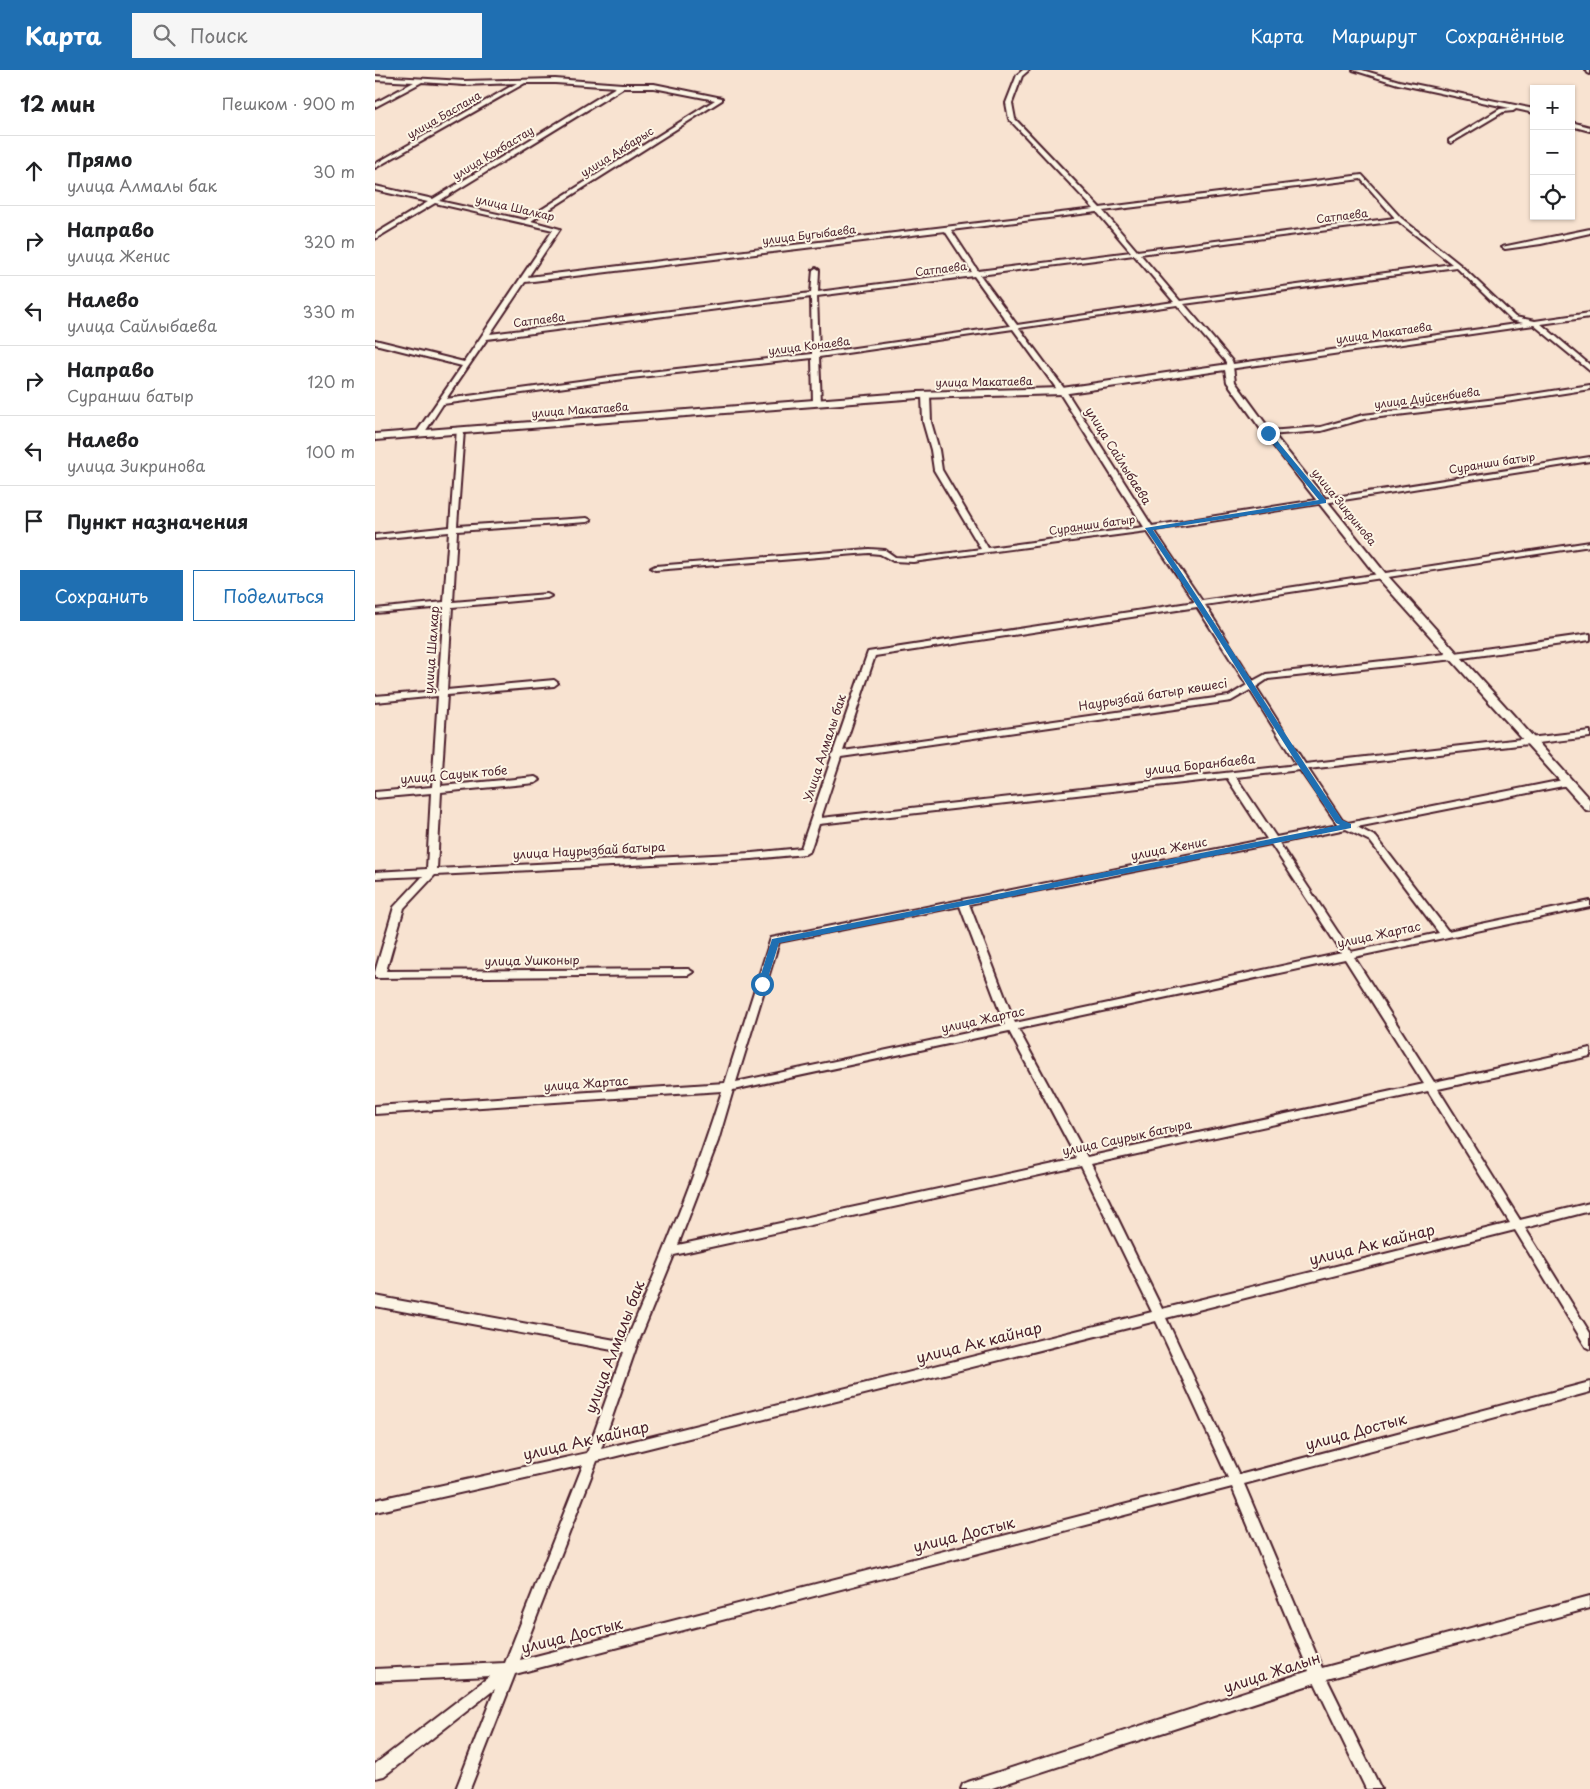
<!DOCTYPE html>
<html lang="ru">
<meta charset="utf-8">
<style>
body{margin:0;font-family:"Playpen Sans",sans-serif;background:#f6f6f6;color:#202124}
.controls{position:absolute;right:15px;top:15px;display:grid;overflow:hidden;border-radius:0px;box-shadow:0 1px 4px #0004}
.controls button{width:45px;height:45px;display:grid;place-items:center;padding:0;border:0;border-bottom:1px solid #e0e0e0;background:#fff;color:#202124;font:25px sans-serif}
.stop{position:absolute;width:15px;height:15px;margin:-11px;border:4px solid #1f6fb2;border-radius:50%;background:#fff}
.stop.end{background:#1f6fb2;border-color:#fff;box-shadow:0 1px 5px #0008}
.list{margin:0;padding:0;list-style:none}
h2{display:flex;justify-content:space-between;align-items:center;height:65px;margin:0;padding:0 20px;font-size:21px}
h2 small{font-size:16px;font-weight:400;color:#757577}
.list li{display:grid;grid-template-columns:32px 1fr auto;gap:15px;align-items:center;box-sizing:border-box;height:70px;padding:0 20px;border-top:1px solid #e0e0e0}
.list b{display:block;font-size:19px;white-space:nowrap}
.list p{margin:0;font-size:16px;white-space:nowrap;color:#757577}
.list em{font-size:16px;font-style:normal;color:#757577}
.actions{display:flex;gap:10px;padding:15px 20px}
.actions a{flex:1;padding:11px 0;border:1px solid #1f6fb2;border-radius:0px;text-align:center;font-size:18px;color:#1f6fb2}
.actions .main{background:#1f6fb2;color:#fff}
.icon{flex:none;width:28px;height:28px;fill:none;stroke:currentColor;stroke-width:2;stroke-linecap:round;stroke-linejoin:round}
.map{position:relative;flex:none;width:1215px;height:1719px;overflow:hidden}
header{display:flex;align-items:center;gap:30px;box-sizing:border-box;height:70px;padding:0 25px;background:#1f6fb2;color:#fff}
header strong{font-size:24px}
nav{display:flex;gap:28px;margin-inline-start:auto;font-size:18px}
.search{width:350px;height:45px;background:#f6f6f6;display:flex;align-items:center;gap:12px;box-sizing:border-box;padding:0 18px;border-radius:0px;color:#757577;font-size:19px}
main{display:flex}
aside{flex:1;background:#fff}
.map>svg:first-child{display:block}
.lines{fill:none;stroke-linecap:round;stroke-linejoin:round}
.minor-casing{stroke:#4a1f2b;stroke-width:4}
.tertiary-casing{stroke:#4a1f2b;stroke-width:4}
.minor{fill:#fcf5e5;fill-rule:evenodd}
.tertiary{fill:#fcf5e5;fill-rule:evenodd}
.route{fill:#1f6fb2}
.labels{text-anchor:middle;stroke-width:4;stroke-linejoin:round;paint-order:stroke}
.far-street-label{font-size:11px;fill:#4a1f2b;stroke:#fcf5e5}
.street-label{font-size:12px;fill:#4a1f2b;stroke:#fcf5e5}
.near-street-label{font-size:15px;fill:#4a1f2b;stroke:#fcf5e5}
</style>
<header>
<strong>Карта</strong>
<div class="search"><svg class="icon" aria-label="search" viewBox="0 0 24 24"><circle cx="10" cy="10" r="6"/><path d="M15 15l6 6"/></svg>Поиск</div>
<nav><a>Карта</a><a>Маршрут</a><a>Сохранённые</a></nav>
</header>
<main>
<aside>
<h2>12 мин<small>Пешком · 900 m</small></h2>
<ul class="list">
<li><svg class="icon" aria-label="ahead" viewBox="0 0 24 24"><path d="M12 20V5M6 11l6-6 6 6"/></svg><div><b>Прямо</b><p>улица Алмалы бак</p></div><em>30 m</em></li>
<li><svg class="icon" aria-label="right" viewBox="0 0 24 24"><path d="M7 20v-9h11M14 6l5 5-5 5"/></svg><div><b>Направо</b><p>улица Женис</p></div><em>320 m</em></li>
<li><svg class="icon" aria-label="left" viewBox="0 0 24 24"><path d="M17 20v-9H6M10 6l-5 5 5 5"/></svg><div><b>Налево</b><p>улица Сайлыбаева</p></div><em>330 m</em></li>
<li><svg class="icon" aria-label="right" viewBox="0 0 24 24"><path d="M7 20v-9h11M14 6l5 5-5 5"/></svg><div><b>Направо</b><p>Суранши батыр</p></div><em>120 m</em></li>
<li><svg class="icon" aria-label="left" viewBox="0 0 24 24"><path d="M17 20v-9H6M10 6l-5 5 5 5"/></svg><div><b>Налево</b><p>улица Зикринова</p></div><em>100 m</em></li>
<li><svg class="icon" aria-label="arrive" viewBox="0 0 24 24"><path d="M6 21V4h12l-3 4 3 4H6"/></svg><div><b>Пункт назначения</b></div></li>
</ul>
<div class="actions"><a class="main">Сохранить</a><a>Поделиться</a></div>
</aside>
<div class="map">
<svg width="1215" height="1719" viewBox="0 0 1215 1719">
<rect width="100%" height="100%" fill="#f8e3d1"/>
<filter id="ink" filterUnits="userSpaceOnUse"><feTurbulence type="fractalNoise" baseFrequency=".02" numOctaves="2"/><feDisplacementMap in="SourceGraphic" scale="10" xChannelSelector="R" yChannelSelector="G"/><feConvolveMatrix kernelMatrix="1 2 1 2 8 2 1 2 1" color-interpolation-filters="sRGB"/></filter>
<g filter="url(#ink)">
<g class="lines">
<g class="minor-casing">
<path id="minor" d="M648,0H654L647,6L637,33L640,49L725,138L987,105L1026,148L1084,194L1140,247L1160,251L1215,243V247L1166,254L1215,295V301L1159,255L854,299L851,297V292L802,235L644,258L691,321L777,456L1215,387V391L779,460L827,531L1215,472V476L830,535L878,611L891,604L1080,583L1215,564V570L1080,589L893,609L881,617L930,694L1215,661V667L933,699L967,750L973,753L1193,709L1198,712L1193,715L982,757L1001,767L1073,861L1215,831V837L979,887L1059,1012L1215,978V986L1063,1019L1145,1150L1215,1133V1141L1150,1158L1215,1263V1279L1211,1277L1140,1160L791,1248L864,1405L1215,1312V1322L869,1414L947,1598L1215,1526V1538L952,1609L1006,1719H991L940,1613L614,1719H586L588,1714L593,1712L934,1601L857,1417L140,1604L95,1719H81L120,1619L9,1706L0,1708V1694L115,1606L0,1611V1599L130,1593L208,1395L0,1442V1430L212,1383L248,1282L0,1236V1226L251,1272C286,1190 320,1107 347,1021L0,1044V1036L350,1013L396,868L892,769L852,708L444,754L435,781L430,784L377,789L60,805L29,838L11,901L313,899L318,902L313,905L0,908V902L19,837L48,806L0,808V802L52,799L56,723L0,728V722L57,717L63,626L0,632V626L63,621L69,537L0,543V539L69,532L74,462L0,469V465L75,457L82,358L89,360L82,456L212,448L216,450L212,452L82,461L78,532L172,524L176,526L172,528L77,537L72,620L179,610L183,613L179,616L72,625L66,716L160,707L165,710L160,713L66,722L62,799L377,783L426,778L457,687L455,685L458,683L493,582L820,532L772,461L538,492L518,491L505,484L494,483L280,500L276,498L280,496L494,479L510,480L520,487L538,488L606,479L559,400L556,380L548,352L547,325L551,323L555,325L556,352L564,380L567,400L613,478L769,457L684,322L638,259L444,287L446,333L442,335L438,333L437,288L256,308L68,334L48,365H42L41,363L87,296L0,274V270L89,292L178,160L60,133L0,169V164L53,132L0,120V116L58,129L241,17L180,13H150L0,98V94L142,13L89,15L47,12L0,37V33L39,12L0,10V6L89,11L180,9L247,14H279L347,28V30L156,151L185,159L153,207L719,139L634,49L631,33L642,5ZM248,18H279L340,30L150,150L64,131ZM986,109L1020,148L762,181L728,141ZM722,142L756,182L603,201L576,160ZM1023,151L1077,194L805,231L765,184ZM570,161L597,202L443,222L444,200L441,198L438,200L436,223L115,264L150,212ZM759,185L799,232L642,255L605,205ZM1081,197L1136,250L1148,253L858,294L857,291L809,234ZM599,206L635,256L444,283L442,226ZM436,227L437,284L256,304L71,329L112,269ZM822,537L872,615L854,626L468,681L500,586ZM875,620L922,695L446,748L466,687L856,631ZM925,700L963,755L901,767L861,707ZM971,759L995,771L1064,863L976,882L904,773ZM896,774L967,883L640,953L594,834ZM585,836L630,955L361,1012L404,872ZM970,889L1049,1014L712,1087L643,959ZM634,961L702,1089L303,1175L343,1071L358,1020ZM1053,1021L1135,1153L787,1239L716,1094ZM706,1096L777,1242L226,1379L261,1278L299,1185ZM781,1251L853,1408L145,1590L222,1391Z
M978,0H987L1024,11L1159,39V43L1141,39L1138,41L1128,42L1076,73L1074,72V70L1125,39L1135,38L1023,14Z
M1211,0H1215V4L1213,3Z
M1196,52L1215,57V61L1196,56Z
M1215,159V163L1166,174L1130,179L1127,177Z
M1215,315V319L1138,331L989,349L946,361L893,365L889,363L893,361L946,357L988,345L1138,327Z"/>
</g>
<g class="tertiary-casing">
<path id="tertiary" d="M854,294L858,297L860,312L896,361L1011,504L1215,730V741L1211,740L1003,508L890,365L852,312L850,300L687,324L543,328L0,370V364L543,322L687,318Z"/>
</g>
<use href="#minor" class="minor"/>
<use href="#tertiary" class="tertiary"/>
</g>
</g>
<path class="route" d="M891,362H895L951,430V433L778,460C843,555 902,654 967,750L976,754V758L404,873L391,914L390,916H384L383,914L397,869L965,755L961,753C896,656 837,555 770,458L944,430L891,365Z"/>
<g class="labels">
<g class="far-street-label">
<text transform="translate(69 45) rotate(-30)" y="4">улица Баспана</text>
<text transform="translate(242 82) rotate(-32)" y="4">улица Акбарыс</text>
<text transform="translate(118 83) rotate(-31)" y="4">улица Кокбастау</text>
<text transform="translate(140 138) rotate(13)" y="4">улица Шалкар</text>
<text transform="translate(967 146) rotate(-7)" y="4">Сатпаева</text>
<text transform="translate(434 165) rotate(-7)" y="4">улица Бугыбаева</text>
<text transform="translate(566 199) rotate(-7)" y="4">Сатпаева</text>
<text transform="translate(164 250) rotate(-7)" y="4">Сатпаева</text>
<text transform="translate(1009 263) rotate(-8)" y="4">улица Макатаева</text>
<text transform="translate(434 276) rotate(-7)" y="4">улица Конаева</text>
<text transform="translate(609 312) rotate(-1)" y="4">улица Макатаева</text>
<text transform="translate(1052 328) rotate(-7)" y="4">улица Дуйсенбиева</text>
<text transform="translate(205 340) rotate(-4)" y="4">улица Макатаева</text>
<text transform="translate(1117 393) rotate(-9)" y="4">Суранши батыр</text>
<text transform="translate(969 437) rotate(51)" y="4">улица Зикринова</text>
<text transform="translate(717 455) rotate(-8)" y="4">Суранши батыр</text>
</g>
<g class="street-label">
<text transform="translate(743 386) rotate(58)" y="4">улица Сайлыбаева</text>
<text transform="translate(57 580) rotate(-86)" y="4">улица Шалкар</text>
<text transform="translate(778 625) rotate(-9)" y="4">Наурызбай батыр көшесі</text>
<text transform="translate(450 678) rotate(-72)" y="4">Улица Алмалы бак</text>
<text transform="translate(825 695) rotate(-6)" y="4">улица Боранбаева</text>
<text transform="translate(79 705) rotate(-5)" y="4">улица Сауык тобе</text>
<text transform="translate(794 779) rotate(-11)" y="4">улица Женис</text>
<text transform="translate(214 781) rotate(-3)" y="4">улица Наурызбай батыра</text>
<text transform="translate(1004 865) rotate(-12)" y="4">улица Жартас</text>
<text transform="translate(157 891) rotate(-1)" y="4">улица Ушконыр</text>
<text transform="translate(608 950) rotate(-12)" y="4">улица Жартас</text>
<text transform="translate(211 1014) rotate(-4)" y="4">улица Жартас</text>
<text transform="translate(752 1068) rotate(-12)" y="4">улица Саурык батыра</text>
</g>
<g class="near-street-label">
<text transform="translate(997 1175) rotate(-14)" y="5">улица Ак кайнар</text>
<text transform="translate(604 1273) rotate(-14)" y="5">улица Ак кайнар</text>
<text transform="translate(240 1277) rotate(-69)" y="5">улица Алмалы бак</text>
<text transform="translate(981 1362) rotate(-15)" y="5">улица Достык</text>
<text transform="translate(211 1371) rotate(-13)" y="5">улица Ак кайнар</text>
<text transform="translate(589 1465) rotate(-14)" y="5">улица Достык</text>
<text transform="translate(197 1566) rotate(-14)" y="5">улица Достык</text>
<text transform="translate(897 1603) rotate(-18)" y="5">улица Жалын</text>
</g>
</g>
</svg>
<div class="controls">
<button>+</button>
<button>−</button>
<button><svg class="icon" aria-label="locate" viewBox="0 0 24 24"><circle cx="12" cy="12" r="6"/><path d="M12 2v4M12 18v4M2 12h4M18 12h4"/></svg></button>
</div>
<div class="stop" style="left:387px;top:914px"></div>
<div class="stop end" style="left:893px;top:363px"></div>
</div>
</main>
